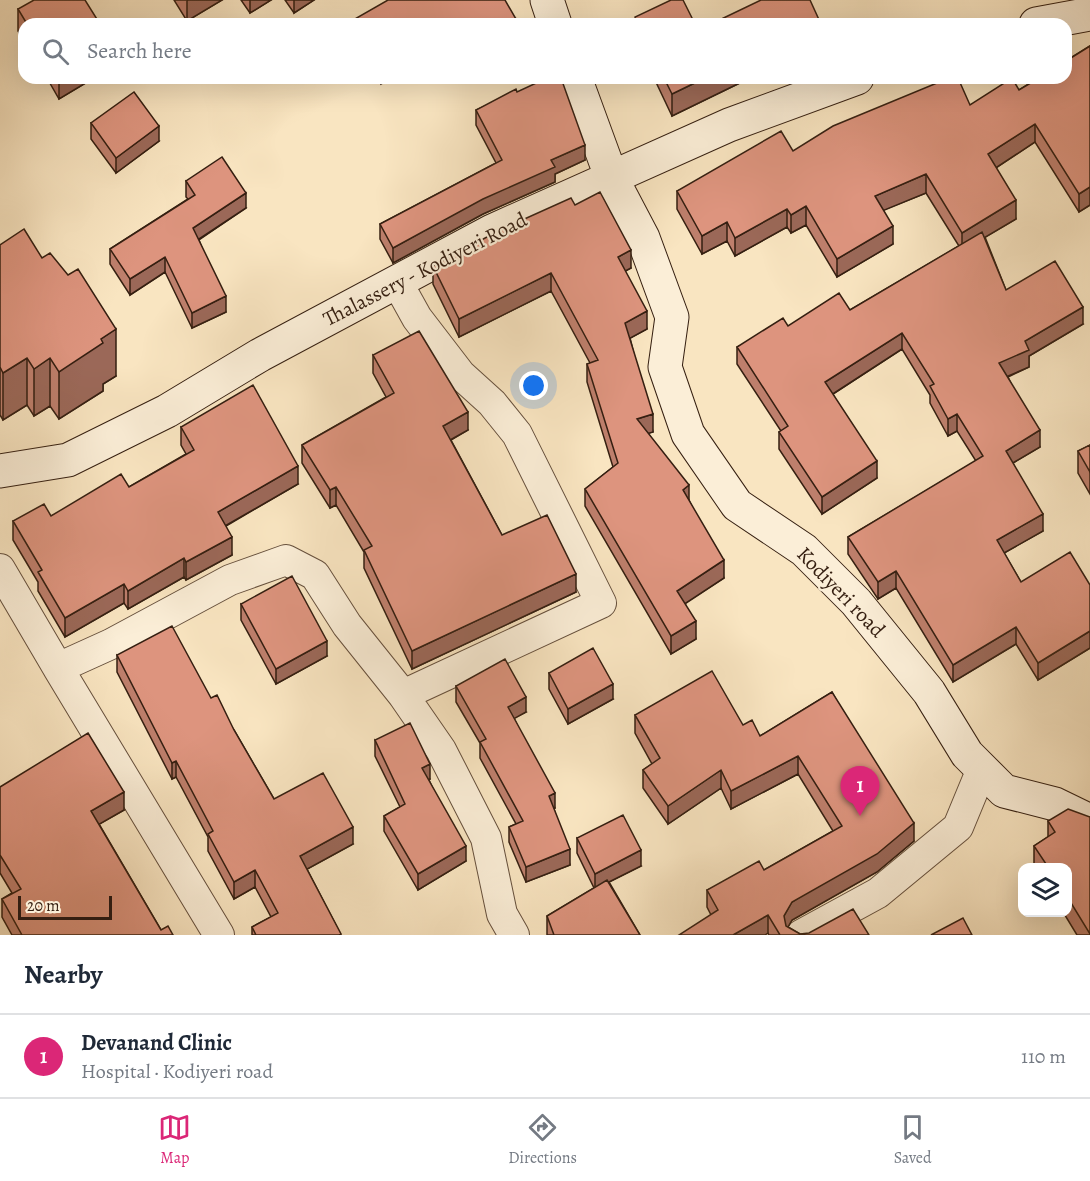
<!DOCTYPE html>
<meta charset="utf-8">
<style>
body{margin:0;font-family:Alegreya,serif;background:#f2f2f3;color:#1f2937}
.controls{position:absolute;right:18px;bottom:18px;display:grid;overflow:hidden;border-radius:12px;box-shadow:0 6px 24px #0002}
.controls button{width:54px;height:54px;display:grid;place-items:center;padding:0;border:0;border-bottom:2px solid #e0e1e3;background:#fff;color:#1f2937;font:30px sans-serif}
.scale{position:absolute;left:18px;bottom:15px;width:94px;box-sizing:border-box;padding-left:6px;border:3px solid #351f11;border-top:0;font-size:16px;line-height:21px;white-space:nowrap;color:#351f11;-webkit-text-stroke:4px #fbeed7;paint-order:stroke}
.you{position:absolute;left:534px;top:386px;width:21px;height:21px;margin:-15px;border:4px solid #fff;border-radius:50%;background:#1a73e8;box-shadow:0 0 0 9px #1a73e833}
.badge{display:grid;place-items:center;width:39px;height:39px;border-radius:50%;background:#db2777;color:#fff;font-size:20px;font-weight:700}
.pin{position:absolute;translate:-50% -50px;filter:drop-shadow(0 2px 3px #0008)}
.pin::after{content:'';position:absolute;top:32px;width:21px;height:18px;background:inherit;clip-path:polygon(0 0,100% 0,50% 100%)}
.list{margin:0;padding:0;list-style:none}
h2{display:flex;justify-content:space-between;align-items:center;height:78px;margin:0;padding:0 24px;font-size:26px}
h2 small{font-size:20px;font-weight:400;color:#747a83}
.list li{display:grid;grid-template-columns:39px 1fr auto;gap:18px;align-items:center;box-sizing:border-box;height:84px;padding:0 24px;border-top:2px solid #e0e1e3}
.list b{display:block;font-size:22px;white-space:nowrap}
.list p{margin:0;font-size:20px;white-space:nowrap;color:#747a83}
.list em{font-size:20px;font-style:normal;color:#747a83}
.icon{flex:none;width:33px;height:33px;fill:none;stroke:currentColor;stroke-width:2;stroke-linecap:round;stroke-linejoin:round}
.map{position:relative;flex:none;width:1090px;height:935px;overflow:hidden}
.search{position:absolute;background:#fff;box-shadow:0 6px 24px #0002;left:18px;right:18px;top:18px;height:66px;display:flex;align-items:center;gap:15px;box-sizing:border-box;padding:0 21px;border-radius:18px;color:#747a83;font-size:22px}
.sheet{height:162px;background:#fff}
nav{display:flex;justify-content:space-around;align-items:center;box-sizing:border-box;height:84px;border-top:2px solid #e0e1e3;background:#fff;font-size:16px;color:#747a83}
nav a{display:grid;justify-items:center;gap:3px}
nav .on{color:#db2777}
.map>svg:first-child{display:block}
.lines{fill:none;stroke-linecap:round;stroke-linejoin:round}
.street-casing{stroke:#66503d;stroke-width:32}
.secondary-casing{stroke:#351f11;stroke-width:35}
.street{stroke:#fbeed7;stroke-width:30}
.secondary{stroke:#fbeed7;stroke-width:33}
.wall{fill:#be7f6c;stroke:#351f11;stroke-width:1.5}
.shaded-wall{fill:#9b6858;stroke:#351f11;stroke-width:1.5}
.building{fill:#dd947e;stroke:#351f11;stroke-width:1.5}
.labels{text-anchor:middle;stroke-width:4.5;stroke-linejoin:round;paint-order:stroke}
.street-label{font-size:21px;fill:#351f11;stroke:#fbeed7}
</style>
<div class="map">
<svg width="1090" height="935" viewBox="0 0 1090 935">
<rect width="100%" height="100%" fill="#f9e5c1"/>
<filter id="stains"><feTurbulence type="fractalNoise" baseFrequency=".00333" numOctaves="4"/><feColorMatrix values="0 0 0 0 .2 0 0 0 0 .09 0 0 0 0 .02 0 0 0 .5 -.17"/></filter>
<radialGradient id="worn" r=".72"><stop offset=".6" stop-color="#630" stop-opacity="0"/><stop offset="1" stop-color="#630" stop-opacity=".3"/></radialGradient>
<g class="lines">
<g class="street-casing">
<path id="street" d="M397,282L417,318L460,374L492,403L517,434L601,603L403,695
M0,569L58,668L111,644L230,580L286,560L315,575L347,625L403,695L441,750L486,838L502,914L514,935
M58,668L219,935
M801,935L878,893L958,827L982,769"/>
</g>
<g class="secondary-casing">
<path id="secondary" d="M547,0L555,24
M1036,24L1090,14
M575,78L612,179L643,238L672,317L665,367L688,434L737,505L804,550L856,602L929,692L967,754L1004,791L1055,804L1090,821
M0,471L68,460L167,411L260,355L492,231L729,125L857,78"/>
</g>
<use href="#street" class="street"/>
<use href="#secondary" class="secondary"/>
</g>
<path class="wall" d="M174,0H222L187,21Z
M241,0H271L250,13Z
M285,0H314L294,13Z
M18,9L100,24H24V41L18,31Z
M1090,46V205L1079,212L1035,142L996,168L1016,219L985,237L1006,290L1083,324L1029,356V367L1008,377L1040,447L1013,463L1043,531L1004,553L1021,582L1090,585V648L1038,680L1016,644L953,682L896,588L878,599L848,554V537L976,461L957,431L948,436L930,403V395L902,349L833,394L877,478L822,514L779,449V432L781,431L737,364V347L788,326L850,310L959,246L926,193L883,210L893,244L837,277L806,225L791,233L787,227L735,256L727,241L702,254L677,209V191L793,151L970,105L1019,90Z
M47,78H94L59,99Z
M654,78H750L672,116Z
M517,92L585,160L555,174V182L483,214L393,263L380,239V224L496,163L476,125V110Z
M91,123L159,141L116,173L91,139Z
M186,181L246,208L199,240L226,312L192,328L165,272L130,295L110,264V249L188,199L186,197Z
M575,205L631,268L625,271L647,329L630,338L653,432L648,433L689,500L724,578L685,603L696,639L671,654L585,506V489L613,467L587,382V364L590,363L551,291L459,337L433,284V266Z
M0,245L42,258L116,376L103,384V391L59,419L50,406L34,416L27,405L3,420L0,415Z
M373,355L468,430L451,440L502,535L576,592L412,669L364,568V552L336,505L330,508L302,463V445L386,397L373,373Z
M181,427L298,484L226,526L232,555L186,580L184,577L128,609L124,603L65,637L38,591V582L13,540V521L51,516L129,487L186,454L181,445Z
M1090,445V494L1078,473V451Z
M241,604L327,656L276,684L241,620Z
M117,655L211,698L234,730L274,799L353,844L307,869L341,935H252V927L271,917L255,887L234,899L208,851V837L176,777L172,779L117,672Z
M549,673L613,699L568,724L549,689Z
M456,686L526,712L514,718L555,808L554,809L570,865L526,882L509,842V827L516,824L480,758V743L456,702Z
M832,692L914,841L877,872L792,920L788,927L800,934L869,935H769L768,933L711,915L707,907V890L764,870L833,831L798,774L731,809L721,788L668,824L643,788V770L652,764L635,733V715L743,725L760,736Z
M375,740L430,779L429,780L466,861L418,890L384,831V816L400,807L375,756Z
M0,787L124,810L99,824L161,930L173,935H12L2,917V899L12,893L0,873Z
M1090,817V935H1077L1063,912H1068V867H1034V846L1048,837V821Z
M577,838L641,866L609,882L640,935H547V916L594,888L577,853Z"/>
<path class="shaded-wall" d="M188,0H222L187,21V1Z
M250,0H271L250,13Z
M294,0H314L294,13Z
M516,19V24H507Z
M59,78H94L59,99Z
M381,78H392L381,84Z
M705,78H750L672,116V94Z
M1035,124V142L988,173V154Z
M159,126V141L116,173V158Z
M585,145V160L555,174V182L483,214L393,263V248L551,160Z
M926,174V193L875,214V196Z
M1090,187V205L1079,212V194Z
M246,193V208L193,243V228Z
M1016,200V219L962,251V233Z
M806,206V225L791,233V215Z
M787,209V227L735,256V238Z
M727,222V241L702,254V236Z
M893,226V244L837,277V259Z
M631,250V268L618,275V257Z
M165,257V272L130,295V279Z
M551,273V291L459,337V319Z
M226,296V312L192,328V313Z
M1083,307V324L1029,356V367L999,380V363L1025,341Z
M647,311V329L625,341V323Z
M116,329V376L103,384V391L59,419V372L101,339Z
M902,333V349L825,399V382Z
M27,358V405L3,420V373Z
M50,358V406L34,416V369Z
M468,412V430L443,444V426Z
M653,414V432L637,437V419Z
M957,414V431L948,436V419Z
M1040,430V447L1006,467V451Z
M877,461V478L822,514V497Z
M298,466V484L218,530V512Z
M689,485V503L683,490Z
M336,487V505L330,508V490Z
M1043,514V531L997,557V540Z
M232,537V555L186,580V562Z
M184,558V577L128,609V591Z
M724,560V578L677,609V591Z
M896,571V588L878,599V582Z
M576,574V592L412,669V651Z
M124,584V603L65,637V618Z
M696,621V639L671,654V636Z
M1016,627V644L953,682V665Z
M1090,631V648L1038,680V663Z
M327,641V656L276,684V669Z
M613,684V699L568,724V709Z
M526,697V712L508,722V707Z
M798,756V774L731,809V791Z
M176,761V777L172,779V763Z
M430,764V779L422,783V768Z
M721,770V788L668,824V806Z
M124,792V810L91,829V811Z
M555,793V808L549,811V796Z
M914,823V841L877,872L792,920L784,934V916L792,902Z
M353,827V844L300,873V856Z
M466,846V861L418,890V874Z
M570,849V865L526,882V867Z
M641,850V866L595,889V874Z
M255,870V887L234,899V882Z
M768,915V933L765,935H733Z"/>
<path class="building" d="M34,0H85L100,24H27L18,9Z
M388,0H505L516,19L507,24H355L353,20Z
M671,0H683L695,24H638L635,17Z
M761,0H810L820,22L816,24H711Z
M1090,46V187L1079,194L1035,124L988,154L1016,200L962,233L926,174L875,196L893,226L837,259L806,206L791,215L787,209L735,238L727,222L702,236L677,191L781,131L793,151L833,126L949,78H958L970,105L1012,78L1019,90L1039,78H1066V61Z
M547,78H561L585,145L551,160L555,167L483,199L393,248L380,224L502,160L476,110L516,89L517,92Z
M664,78H705L672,94Z
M134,92L159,126L116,158L91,123Z
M222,157L246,193L193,228L226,296L192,313L165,257L130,279L110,249L195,195L186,181Z
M600,192L631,250L618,257L647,311L625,323L653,414L637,419L689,485L683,490L724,560L677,591L696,621L671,636L585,489L618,463L587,364L598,360L551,273L459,319L433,266L500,230L571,198L575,205Z
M24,229L42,258L50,253L68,275L78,269L116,329L101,339L103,343L59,372L50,358L34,369L27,358L3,373L0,367V245Z
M982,232L1006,290L1055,261L1083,307L1025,341L1029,350L999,363L1040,430L1006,451L1043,514L997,540L1021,582L1070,552L1090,585V631L1038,663L1016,627L953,665L896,571L878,582L848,537L983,456L957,414L948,419L930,386L934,384L902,333L825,382L877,461L822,497L779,432L788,426L737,347L783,318L788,326L839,293L850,310Z
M419,331L468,412L443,426L502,535L547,515L576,574L412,651L364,550L372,546L336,487L330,490L302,445L394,393L373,355Z
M253,385L298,466L218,512L232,537L186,562L184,558L128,591L124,584L65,618L38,572L42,570L13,521L44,504L51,516L121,474L129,487L194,450L181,427Z
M1090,445V472L1078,451Z
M292,576L327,641L276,669L241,604Z
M172,626L211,698L217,695L234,730L274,799L323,773L353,827L300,856L341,934L339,935H256L252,927L278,913L255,870L234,882L208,834L213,831L176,761L172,763L117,655Z
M593,648L613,684L568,709L549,673Z
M505,659L526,697L508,707L555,793L549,796L570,849L526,867L509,827L523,821L480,742L486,739L456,686Z
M712,671L743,725L752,720L760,736L832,692L914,823L877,854L792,902L784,916L786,926L800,934L809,933L853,909L869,935H780L768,915L733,935H679L718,910L707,890L759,861L764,870L842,826L798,756L731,791L721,770L668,806L643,770L660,758L635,715Z
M410,723L430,764L422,768L466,846L418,874L384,816L405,804L375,740Z
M88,733L124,792L91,811L161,930L168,926L173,935H22L2,899L21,889L0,855V787Z
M1068,809L1090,817V934L1068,898V867H1048L1034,846L1055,832L1048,821Z
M623,815L641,850L595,874L577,838Z
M607,880L640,935H554L547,916Z
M963,918L972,935H931Z"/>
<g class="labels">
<g class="street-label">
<text transform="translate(425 269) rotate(-27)" y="7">Thalassery - Kodiyeri Road</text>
<text transform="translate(841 592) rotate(46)" y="7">Kodiyeri road</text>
</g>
</g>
<rect width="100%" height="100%" filter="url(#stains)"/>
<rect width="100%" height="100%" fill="url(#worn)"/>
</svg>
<div class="controls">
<button><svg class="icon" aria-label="layers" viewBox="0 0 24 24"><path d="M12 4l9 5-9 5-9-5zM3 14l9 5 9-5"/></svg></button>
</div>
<div class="scale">20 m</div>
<div class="you"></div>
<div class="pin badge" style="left:860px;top:816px">1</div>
<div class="search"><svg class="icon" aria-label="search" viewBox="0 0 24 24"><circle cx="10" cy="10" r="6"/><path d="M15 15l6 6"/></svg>Search here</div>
</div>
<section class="sheet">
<h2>Nearby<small></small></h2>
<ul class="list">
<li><span class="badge">1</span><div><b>Devanand Clinic</b><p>Hospital · Kodiyeri road</p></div><em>110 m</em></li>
</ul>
</section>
<nav>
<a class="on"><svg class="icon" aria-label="map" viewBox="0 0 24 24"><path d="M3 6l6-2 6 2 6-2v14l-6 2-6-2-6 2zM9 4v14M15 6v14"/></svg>Map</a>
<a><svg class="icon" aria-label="directions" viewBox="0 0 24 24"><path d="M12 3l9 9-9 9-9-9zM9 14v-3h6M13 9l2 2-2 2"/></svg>Directions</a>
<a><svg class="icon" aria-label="saved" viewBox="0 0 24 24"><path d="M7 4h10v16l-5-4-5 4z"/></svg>Saved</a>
</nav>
